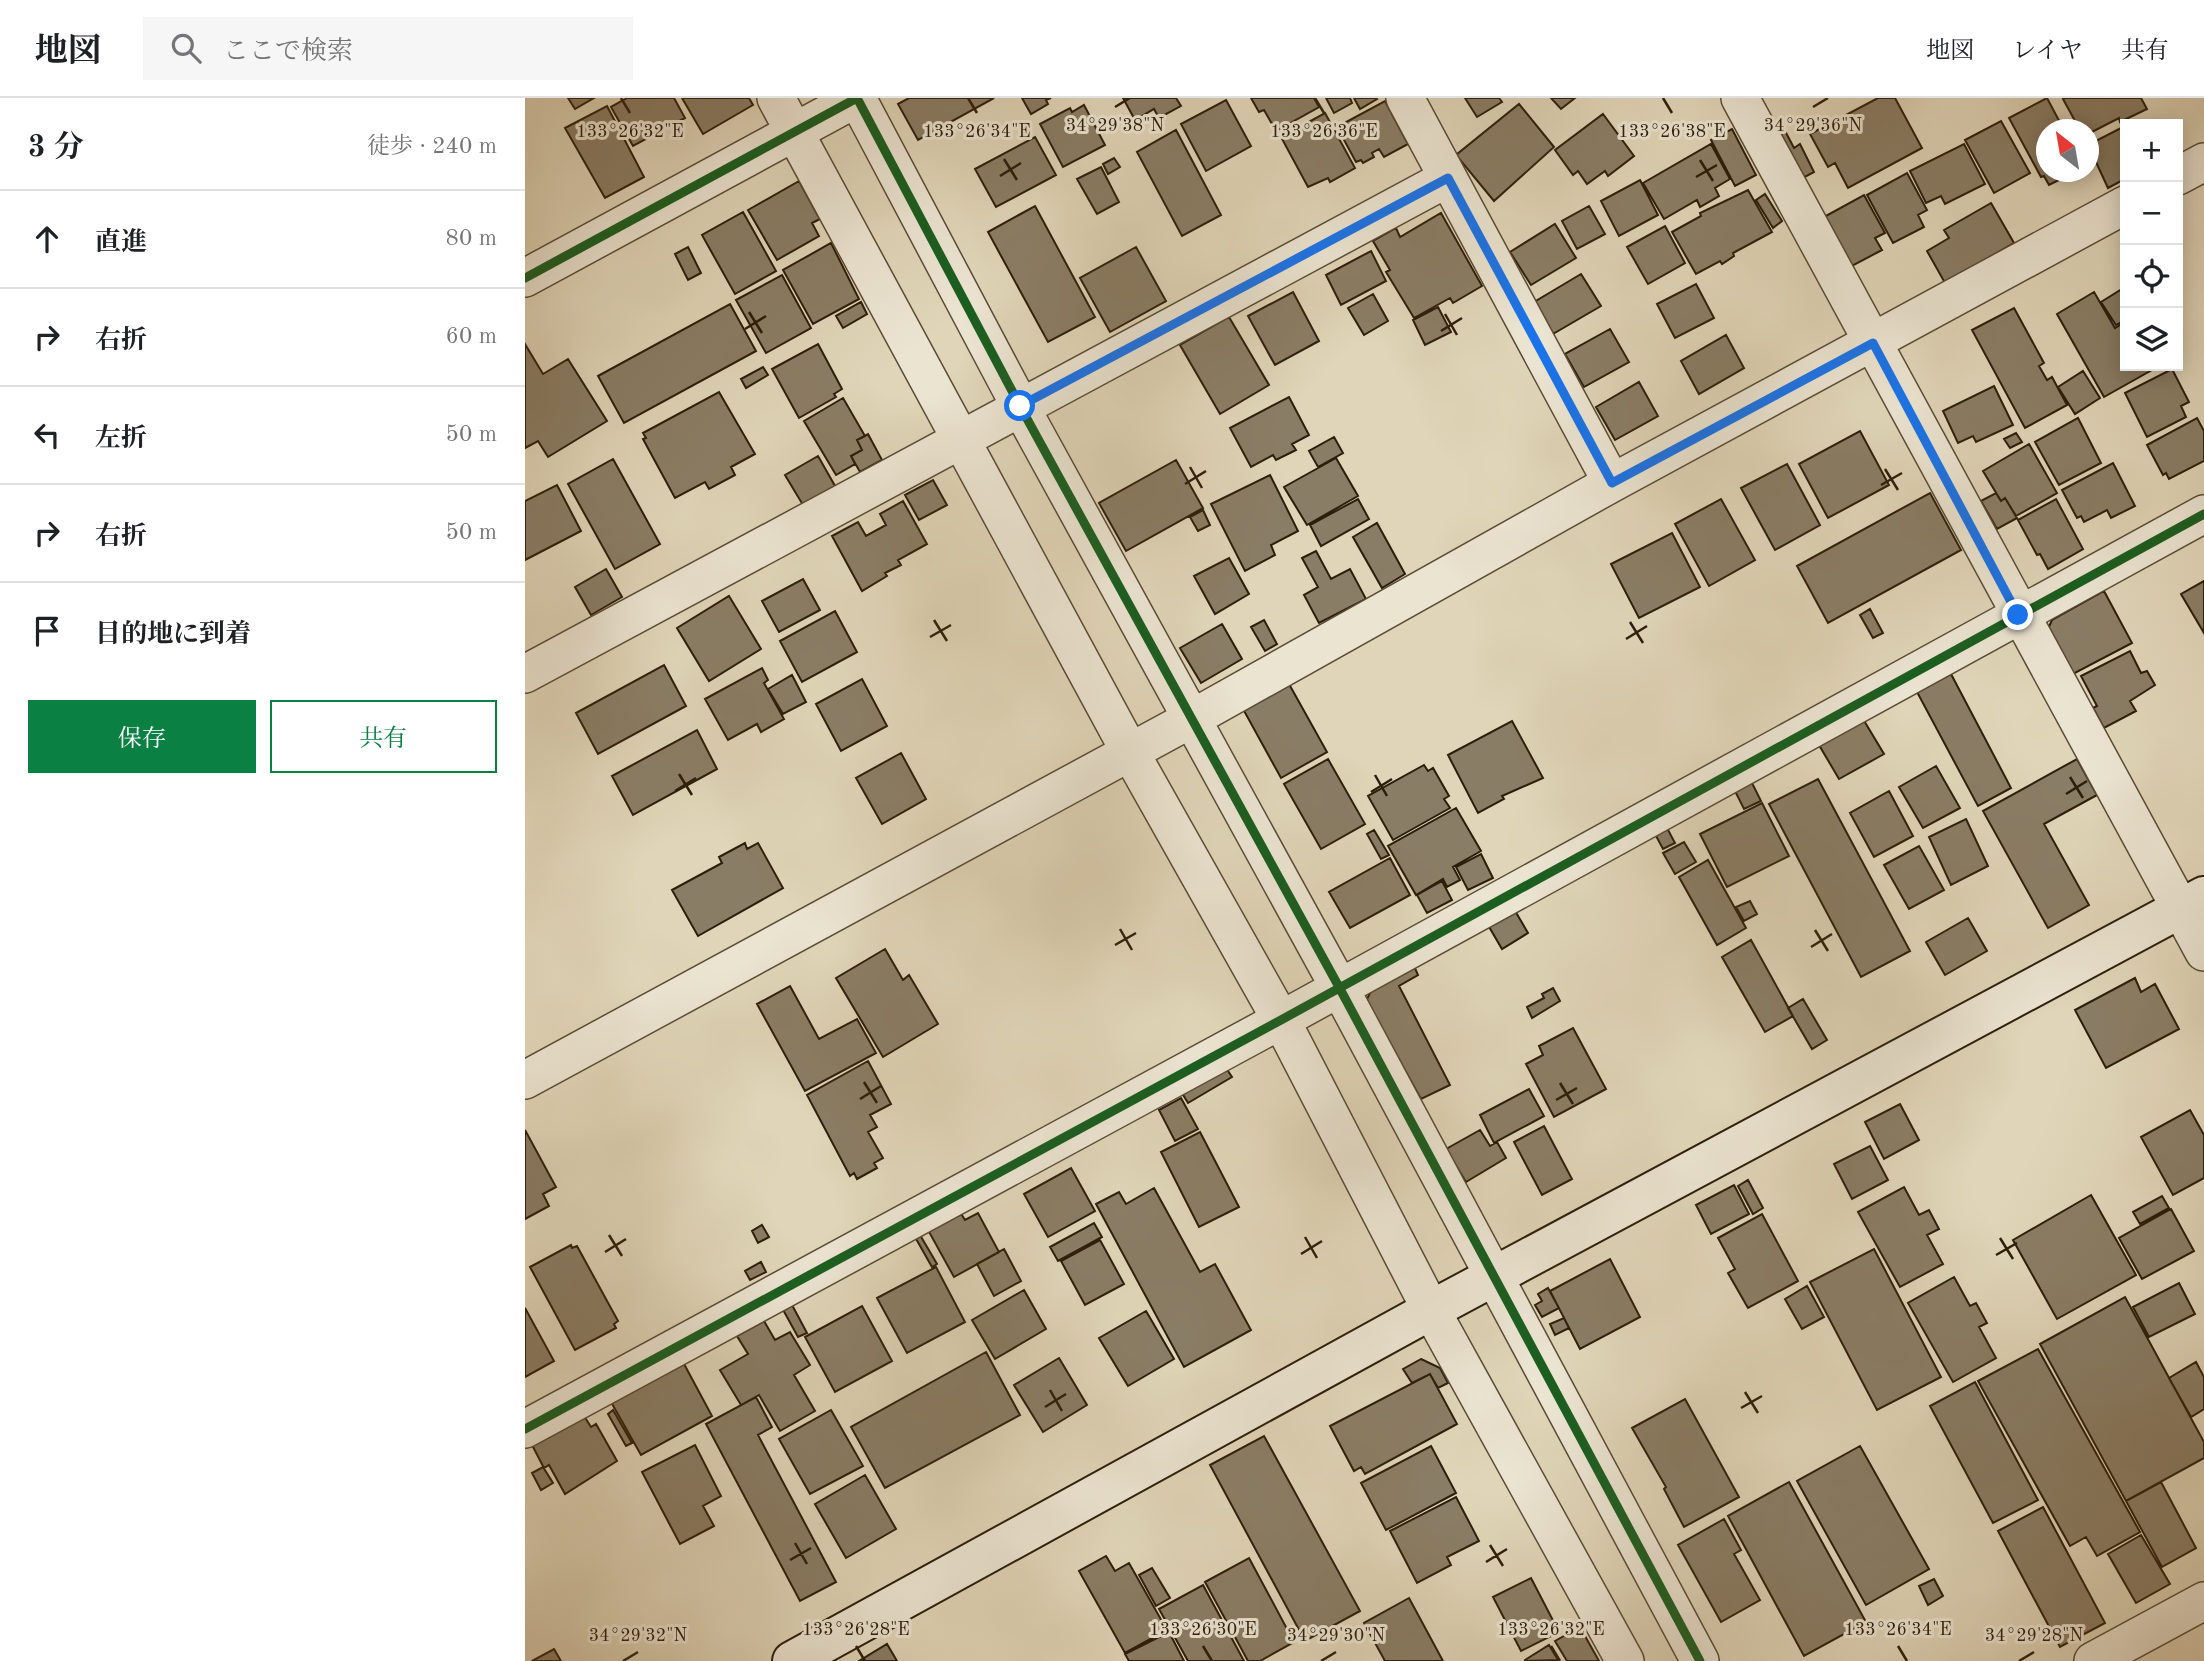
<!DOCTYPE html>
<html lang="ja">
<meta charset="utf-8">
<style>
body{margin:0;font-family:"Old Standard TT","Noto Serif JP",serif;background:#f6f6f6;color:#202124}
.controls{position:absolute;right:21px;top:21px;display:grid;overflow:hidden;border-radius:0px;box-shadow:0 4px 18px #0003}
.controls button{width:63px;height:63px;display:grid;place-items:center;padding:0;border:0;border-bottom:2px solid #e0e0e0;background:#fff;color:#202124;font:35px sans-serif}
.compass{position:absolute;left:1511px;top:21px;width:63px;height:63px;border-radius:50%;background:#fff;box-shadow:0 4px 18px #0003;rotate:329deg}
.stop{position:absolute;width:21px;height:21px;margin:-16px;border:5px solid #1a73e8;border-radius:50%;background:#fff}
.stop.end{background:#1a73e8;border-color:#fff;box-shadow:0 2px 7px #0008}
.list{margin:0;padding:0;list-style:none}
h2{display:flex;justify-content:space-between;align-items:center;height:91px;margin:0;padding:0 28px;font-size:30px}
h2 small{font-size:23px;font-weight:400;color:#757577}
.list li{display:grid;grid-template-columns:46px 1fr auto;gap:21px;align-items:center;box-sizing:border-box;height:98px;padding:0 28px;border-top:2px solid #e0e0e0}
.list b{display:block;font-size:26px;white-space:nowrap}
.list em{font-size:23px;font-style:normal;color:#757577}
.actions{display:flex;gap:14px;padding:21px 28px}
.actions a{flex:1;padding:16px 0;border:2px solid #0b8043;border-radius:0px;text-align:center;font-size:24px;color:#0b8043}
.actions .main{background:#0b8043;color:#fff}
.icon{flex:none;width:38px;height:38px;fill:none;stroke:currentColor;stroke-width:2;stroke-linecap:round;stroke-linejoin:round}
.map{position:relative;flex:none;width:1679px;height:1563px;overflow:hidden}
header{display:flex;align-items:center;gap:42px;box-sizing:border-box;height:98px;padding:0 35px;background:#fff;border-bottom:2px solid #e0e0e0}
header strong{font-size:33px}
nav{display:flex;gap:38px;margin-inline-start:auto;font-size:24px}
.search{width:490px;height:63px;background:#f6f6f6;display:flex;align-items:center;gap:18px;box-sizing:border-box;padding:0 24px;border-radius:0px;color:#757577;font-size:26px}
main{display:flex}
aside{flex:1;background:#fff}
.map>svg:first-child{display:block}
.building{fill:#8a7d65;stroke:#2d1e0b;stroke-width:2}
.lines{fill:none;stroke-linecap:round;stroke-linejoin:round}
.street-casing{stroke:#5a4c36;stroke-width:40}
.secondary-casing{stroke:#2d1e0b;stroke-width:42}
.street{stroke:#ebe4d1;stroke-width:37}
.secondary{stroke:#ebe4d1;stroke-width:38}
.cycleway-casing{stroke:#ebe4d1;stroke-width:13}
.cycleway{stroke:#1b5e20;stroke-width:9}
.route{stroke:#1a73e8;stroke-width:9}
.ticks{fill:none;stroke:#2d1e0b;stroke-width:2.5}
.ticks-label{font-size:18px;text-anchor:middle;fill:#2d1e0b;stroke:#ebe4d1;stroke-width:6;stroke-linejoin:round;paint-order:stroke}
</style>
<header>
<strong>地図</strong>
<div class="search"><svg class="icon" aria-label="search" viewBox="0 0 24 24"><circle cx="10" cy="10" r="6"/><path d="M15 15l6 6"/></svg>ここで検索</div>
<nav><a>地図</a><a>レイヤ</a><a>共有</a></nav>
</header>
<main>
<aside>
<h2>3 分<small>徒歩 · 240 m</small></h2>
<ul class="list">
<li><svg class="icon" aria-label="ahead" viewBox="0 0 24 24"><path d="M12 20V5M6 11l6-6 6 6"/></svg><div><b>直進</b></div><em>80 m</em></li>
<li><svg class="icon" aria-label="right" viewBox="0 0 24 24"><path d="M7 20v-9h11M14 6l5 5-5 5"/></svg><div><b>右折</b></div><em>60 m</em></li>
<li><svg class="icon" aria-label="left" viewBox="0 0 24 24"><path d="M17 20v-9H6M10 6l-5 5 5 5"/></svg><div><b>左折</b></div><em>50 m</em></li>
<li><svg class="icon" aria-label="right" viewBox="0 0 24 24"><path d="M7 20v-9h11M14 6l5 5-5 5"/></svg><div><b>右折</b></div><em>50 m</em></li>
<li><svg class="icon" aria-label="arrive" viewBox="0 0 24 24"><path d="M6 21V4h12l-3 4 3 4H6"/></svg><div><b>目的地に到着</b></div></li>
</ul>
<div class="actions"><a class="main">保存</a><a>共有</a></div>
</aside>
<div class="map">
<svg width="1679" height="1563" viewBox="0 0 1679 1563">
<rect width="100%" height="100%" fill="#e0d5b8"/>
<filter id="stains"><feTurbulence type="fractalNoise" baseFrequency=".00286" numOctaves="4"/><feColorMatrix values="0 0 0 0 .2 0 0 0 0 .09 0 0 0 0 .02 0 0 0 .5 -.17"/></filter>
<radialGradient id="worn" r=".72"><stop offset=".6" stop-color="#630" stop-opacity="0"/><stop offset="1" stop-color="#630" stop-opacity=".3"/></radialGradient>
<path class="building" d="M43,0H69L50,11Z
M102,0H149L160,20L108,48L86,9Z
M157,0H224L228,7L178,36Z
M384,0H469L393,42L373,6Z
M497,0H526L521,2L523,6L506,16Z
M598,0H651L656,8L634,20L629,11L610,22Z
M726,0H789L794,9L751,33L739,12L734,14Z
M801,0H825L827,5L809,15Z
M829,0H851L852,1L835,11Z
M940,0H974L977,4L952,19Z
M1026,0H1050L1036,11Z
M1353,0H1370L1397,50L1323,90L1310,65L1303,69L1285,36Z
M1522,0L1539,32H1521V74H1542L1544,77L1524,87L1519,78L1516,79L1484,20Z
M1541,0H1616L1622,11L1595,24L1594,20L1563,36V32H1555L1538,1Z
M701,2L726,48L681,73L656,26Z
M860,3L883,46L859,59L854,51L847,55L849,59L838,65L836,62L831,64L812,29Z
M994,6L1029,49L969,103L931,57Z
M559,7L580,47L538,69L515,26L545,10L547,14Z
M82,8L119,79L80,100L40,30Z
M800,15L830,70L805,84L803,80L783,89L756,39Z
M1078,16L1109,58L1083,78L1080,73L1062,86L1053,73L1048,77L1030,52Z
M1476,23L1505,75L1469,95L1440,42Z
M1600,28V81L1583,90L1563,47Z
M1258,29L1269,50L1275,46L1289,74L1278,80L1254,32Z
M1207,31L1231,77L1210,88L1186,42Z
M651,32L696,117L657,138L612,54Z
M510,39L531,77L471,109L450,71Z
M1186,46L1205,81L1190,90L1194,98L1175,109L1172,102L1139,121L1118,85Z
M1439,46L1460,86L1420,106L1416,98L1401,105L1385,73Z
M589,60L595,69L583,76L578,66Z
M576,69L594,104L572,116L552,81Z
M1382,75L1402,112L1393,117L1399,129L1368,145L1342,97Z
M1115,82L1133,117L1094,138L1076,103Z
M274,83L295,121L287,125L294,138L252,162L223,112Z
M1223,92L1247,134L1208,155L1209,158L1197,166L1195,163L1171,176L1147,134L1176,118L1175,115Z
M1240,96L1257,123L1248,130L1231,102Z
M1339,97L1360,135L1350,140L1357,152L1325,169L1299,119Z
M1466,105L1489,145L1420,185L1402,153L1424,140L1419,132Z
M510,108L570,219L523,244L463,134Z
M1064,108L1080,136L1052,151L1037,123Z
M218,114L251,173L210,196L177,137Z
M916,115L957,188L928,205L925,200L889,220L861,174L865,172L848,143L871,130L875,139Z
M1030,126L1051,160L1006,187L985,154Z
M1140,128L1160,165L1123,186L1102,149Z
M306,145L334,201L288,226L258,172Z
M163,149L176,175L163,182L150,156Z
M611,149L641,203L585,234L555,180Z
M846,153L861,183L816,207L801,177Z
M1056,176L1076,208L1028,236L1009,204Z
M257,177L286,230L241,255L211,202Z
M1171,186L1189,220L1150,240L1132,206Z
M1597,191L1600,222L1591,227L1576,204Z
M768,194L794,243L750,267L723,218Z
M1569,194L1590,230L1600,224V268H1634L1579,299L1532,216Z
M848,196L863,223L839,237L823,210Z
M336,204L342,216L318,230L311,218Z
M205,206L231,253L99,325L73,278Z
M913,209L926,234L900,247L888,222Z
M1489,210L1519,265L1514,268L1522,282L1527,279L1542,307L1500,330L1447,232Z
M704,219L744,287L695,316L655,247Z
M1085,231L1104,264L1059,289L1040,256Z
M1201,237L1219,270L1174,296L1156,263Z
M0,246L18,276L43,261L82,323L23,359L13,343L0,350Z
M293,246L317,291L309,296L311,299L274,320L247,271Z
M238,269L243,277L221,290L216,281Z
M1647,271L1664,304L1656,308L1661,319L1622,339L1600,295Z
M1558,273L1575,300L1550,316L1533,289Z
M1114,284L1133,318L1090,342L1071,309Z
M1469,288L1488,327L1451,344L1448,338L1433,345L1418,313Z
M194,294L230,356L206,369L210,377L184,391L180,384L150,400L118,341L121,340L118,335Z
M764,299L784,337L767,346L771,352L751,362L748,357L726,369L705,330Z
M318,300L340,338L332,342L337,352L326,358L330,366L311,377L279,323Z
M1553,320L1576,365L1534,387L1510,344Z
M1672,320L1679,333V363L1644,381L1641,375L1638,377L1622,347Z
M1335,333L1364,387L1303,420L1274,366Z
M1491,335L1497,344L1485,350L1479,341Z
M343,336L357,362L335,374L326,358L337,352L332,342Z
M809,339L818,355L793,369L784,353Z
M1504,346L1532,395L1491,418L1480,400L1476,403L1458,373Z
M293,358L310,388L278,407L260,377Z
M811,360L833,398L782,427L759,389Z
M88,361L135,446L90,471L43,386Z
M651,362L678,410L601,453L574,405Z
M1588,365L1610,408L1586,420L1582,412L1559,424L1556,418L1552,420L1537,392Z
M1262,366L1295,427L1250,452L1216,390Z
M745,377L773,433L746,447L750,457L720,473L686,406Z
M408,382L422,407L394,422L380,397Z
M32,387L56,433L0,462V403Z
M1405,395L1436,452L1303,525L1272,468Z
M1471,395L1476,403L1480,400L1492,420L1472,431L1456,403Z
M833,401L844,421L796,448L785,427Z
M1196,401L1230,462L1184,488L1150,426Z
M1531,401L1558,451L1523,471L1515,456L1512,457L1493,422Z
M378,403L402,446L373,462L376,467L360,475L362,478L337,493L307,438L333,424L341,438L361,427L355,416Z
M678,412L685,427L673,433L665,419Z
M852,425L880,476L857,490L828,439Z
M1147,435L1175,489L1114,520L1086,466Z
M791,453L806,481L825,471L841,501L794,525L779,497L793,489L777,460Z
M704,460L724,496L690,516L669,478Z
M81,471L97,499L66,517L50,489Z
M278,481L295,512L254,534L237,503Z
M1679,483V535L1656,496Z
M1579,493L1607,545L1548,576L1522,533L1527,522Z
M204,498L236,551L184,583L152,530Z
M1345,511L1358,535L1348,540L1335,517Z
M310,513L332,554L277,584L255,543Z
M739,522L752,546L740,553L726,529Z
M697,526L717,561L676,585L655,550Z
M1605,553L1616,575L1622,573L1630,587L1605,603L1611,613L1579,630L1568,610L1572,608L1556,578Z
M139,567L161,608L73,656L51,615Z
M237,570L243,582L239,585L259,621L236,634L232,626L203,642L180,601Z
M1426,576L1486,690L1453,708L1392,594Z
M267,577L281,604L258,616L243,591Z
M337,581L362,628L316,653L291,606Z
M764,586L802,654L756,680L718,611Z
M1338,621L1359,656L1314,681L1294,647Z
M987,623L1018,680L977,698L979,701L953,715L923,657Z
M172,632L192,671L108,717L87,678Z
M376,655L401,701L357,726L331,680Z
M803,661L840,726L796,751L759,686Z
M1552,661L1572,697L1519,726L1564,807L1523,830L1458,713Z
M899,667L903,673L908,670L924,698L919,701L925,710L868,742L843,698Z
M1411,668L1435,710L1398,730L1374,689Z
M1293,681L1385,853L1336,879L1244,706Z
M1227,685L1236,703L1219,711L1210,693Z
M1364,693L1388,738L1349,759L1325,715Z
M1237,705L1264,758L1202,789L1175,736Z
M931,710L956,753L928,769L935,782L922,789L918,781L891,797L863,748Z
M1441,721L1463,768L1426,787L1404,739Z
M1142,730L1150,745L1138,751L1130,736Z
M849,732L864,757L856,761L842,736Z
M1159,744L1171,764L1150,776L1138,755Z
M220,745L222,751L233,745L258,790L173,838L147,792L197,765L194,759Z
M1394,748L1419,792L1384,811L1359,767Z
M956,756L968,780L943,792L931,769Z
M865,760L885,797L825,830L804,794Z
M1183,762L1221,830L1192,847L1154,779Z
M917,783L927,802L902,815L892,797Z
M1225,803L1232,816L1219,823L1211,809Z
M989,811L1003,835L977,851L963,827Z
M1443,820L1462,853L1420,877L1401,844Z
M1226,842L1268,918L1240,934L1197,859Z
M360,851L378,882L384,877L413,926L358,959L311,880Z
M889,868L893,877L874,888L925,987L896,1001L841,903L848,889Z
M1610,880L1616,894L1630,886L1654,931L1581,970L1550,912Z
M265,888L294,941L332,921L351,955L280,993L232,906Z
M1028,890L1035,903L1007,920L1002,909L1019,900L1017,896Z
M1278,901L1302,942L1287,951L1263,910Z
M1048,930L1081,991L1029,1019L1001,966L1018,957L1014,948Z
M343,963L366,1006L345,1017L352,1029L343,1034L358,1060L349,1065L352,1070L332,1081L329,1075L325,1078L282,997Z
M701,970L707,979L663,1005L657,995Z
M1004,991L1019,1018L969,1045L955,1017Z
M656,1000L673,1031L650,1043L634,1012Z
M1375,1006L1394,1042L1359,1061L1340,1024Z
M1665,1012L1679,1037V1080L1648,1097L1616,1039Z
M1019,1028L1047,1081L1017,1097L989,1044Z
M0,1032L31,1089L18,1096L24,1108L0,1121Z
M955,1032L965,1048L972,1044L981,1060L941,1084L921,1051Z
M675,1034L714,1109L674,1129L636,1054Z
M1345,1048L1363,1082L1327,1101L1309,1066Z
M546,1070L570,1113L523,1139L499,1096Z
M1223,1082L1238,1110L1228,1116L1213,1088Z
M1209,1087L1224,1116L1186,1136L1171,1107Z
M1379,1089L1394,1117L1404,1112L1414,1131L1402,1137L1418,1166L1375,1189L1333,1114Z
M629,1090L675,1174L690,1166L726,1232L659,1269L571,1106L594,1094L601,1106Z
M1566,1097L1611,1177L1532,1221L1488,1142Z
M1637,1098L1644,1110L1615,1126L1608,1114Z
M1646,1111L1669,1153L1617,1181L1594,1140Z
M435,1114L440,1122L453,1115L474,1154L429,1179L403,1132Z
M1237,1116L1273,1183L1223,1210L1203,1175L1210,1171L1193,1140Z
M569,1125L577,1139L533,1163L525,1149Z
M237,1127L244,1139L233,1145L227,1133Z
M395,1137L412,1166L407,1169L390,1139Z
M575,1142L599,1186L560,1207L536,1163Z
M46,1147L47,1150L52,1148L93,1223L89,1226L91,1230L50,1252L5,1169Z
M479,1151L496,1183L469,1198L452,1166Z
M1349,1151L1416,1279L1352,1312L1285,1184Z
M1085,1161L1115,1219L1055,1251L1025,1193Z
M236,1164L241,1174L225,1182L220,1173Z
M411,1169L440,1224L382,1255L352,1200Z
M1429,1179L1445,1208L1451,1205L1462,1225L1454,1229L1471,1260L1428,1284L1383,1205Z
M1654,1185L1670,1216L1624,1239L1608,1209Z
M1282,1188L1299,1219L1277,1231L1260,1201Z
M1023,1190L1034,1210L1017,1219L1010,1207L1017,1203L1013,1196Z
M499,1192L521,1231L470,1261L447,1222Z
M1600,1199L1679,1344V1360L1601,1403L1515,1246Z
M266,1205L282,1235L273,1239L257,1210Z
M337,1208L367,1263L310,1294L280,1239Z
M0,1210L29,1263L0,1279Z
M621,1213L649,1261L603,1288L574,1240Z
M1039,1220L1044,1230L1030,1237L1025,1226Z
M239,1223L250,1242L265,1234L285,1267L269,1277L290,1313L255,1333L234,1297L216,1307L195,1272L223,1256L212,1238Z
M1513,1251L1615,1434L1572,1458L1561,1439L1545,1448L1453,1283Z
M461,1254L495,1317L360,1390L326,1329Z
M534,1260L562,1307L518,1334L489,1287Z
M896,1261L915,1270L923,1285L913,1290L905,1276L887,1285L878,1271Z
M158,1264L187,1318L116,1357L86,1304Z
M1671,1264L1679,1279V1311L1666,1319L1644,1280Z
M905,1276L932,1326L840,1376L836,1369L829,1373L805,1328Z
M1450,1284L1513,1402L1468,1425L1405,1308Z
M231,1299L247,1329L233,1337L311,1484L275,1503L181,1326Z
M1160,1301L1214,1399L1159,1429L1139,1391L1141,1389L1107,1330Z
M88,1312L107,1345L101,1348L83,1316Z
M306,1312L338,1368L285,1396L254,1341Z
M59,1318L66,1329L71,1326L92,1363L40,1396L24,1367L19,1370L7,1347Z
M739,1338L835,1513L780,1543L685,1367Z
M170,1347L196,1398L178,1408L189,1428L155,1446L117,1374Z
M906,1348L931,1395L861,1432L836,1385Z
M1335,1348L1404,1471L1341,1507L1272,1383Z
M18,1369L28,1385L16,1392L7,1375Z
M340,1377L371,1431L321,1460L290,1406Z
M1264,1384L1341,1524L1279,1558L1203,1418Z
M1636,1384L1671,1450L1637,1469L1601,1403Z
M931,1399L954,1443L922,1459L926,1467L892,1485L865,1433Z
M1518,1409L1580,1525L1535,1549L1473,1433Z
M1199,1421L1216,1452L1209,1456L1235,1502L1196,1524L1153,1447Z
M1616,1437L1645,1486L1611,1505L1583,1456Z
M581,1458L590,1473L604,1465L642,1532L600,1555L554,1473Z
M724,1460L769,1544L735,1563H723L680,1484Z
M627,1470L645,1500L631,1508L614,1477Z
M1006,1480L1034,1534L996,1553L968,1499Z
M1409,1481L1418,1498L1403,1507L1394,1488Z
M678,1487L719,1563H663L634,1511Z
M884,1500L918,1563H860L839,1525Z
M1055,1529L1074,1563H1042L1030,1543Z
M644,1534L659,1563H604L600,1556Z
M362,1546L372,1563H334Z
M1024,1547L1033,1562L1000,1563V1562Z
M29,1551L36,1563H7Z"/>
<g class="lines">
<g class="street-casing">
<path id="street" d="M251,0L605,654L756,922L906,1212L1100,1563
M880,0L1087,385
M1215,0L1679,854
M1653,78L1679,64
M0,180L332,0L495,308L814,889L1175,1563
M0,576L923,80
M0,982L666,621L1087,385L1600,107
M0,1331L756,922L1679,416
M1568,1563L1679,1503"/>
</g>
<g class="secondary-casing">
<path id="secondary" d="M267,1563L906,1212L1679,798"/>
</g>
<use href="#street" class="street"/>
<use href="#secondary" class="secondary"/>
<g class="cycleway-casing">
<path id="cycleway" d="M0,180L332,0L495,308L814,889L1175,1563
M0,1331L756,922L1679,416"/>
</g>
<use href="#cycleway" class="cycleway"/>
</g>
<g class="lines">
<path class="route" d="M495,308L923,80L1087,385L1348,245L1493,517"/>
</g>
<path class="ticks" d="M96,0L105,15M443,0L452,15M790,0L799,15M1138,0L1147,15M590,9L605,0M1288,9L1303,0M479,61L492,82M1175,62L1188,83M475,78L496,65M1171,79L1192,67M224,214L237,235M920,216L932,237M220,231L241,218M916,233L937,220M665,369L677,390M1360,371L1373,392M660,386L681,373M1356,387L1377,375M409,522L422,543M1105,524L1118,545M405,539L426,527M1101,541L1122,528M154,676L167,697M850,677L862,698M1545,679L1558,700M150,693L171,680M846,694L867,681M1541,696L1562,683M595,831L607,852M1290,832L1303,853M590,847L611,835M1286,849L1307,836M339,984L352,1005M1035,985L1048,1006M335,1001L356,988M1031,1002L1052,990M84,1137L97,1158M780,1139L792,1160M1475,1140L1488,1161M80,1154L101,1141M776,1156L797,1143M1471,1157L1492,1145M525,1292L537,1313M1220,1294L1233,1315M520,1309L541,1296M1216,1310L1237,1298M270,1445L282,1466M965,1447L978,1468M265,1462L286,1450M961,1464L982,1451M331,1548L340,1563M678,1548L687,1563M1026,1548L1035,1563M1373,1548L1382,1563M98,1563L113,1554M796,1563L811,1554M1494,1563L1509,1554"/>
<g class="ticks-label">
<text x="590" y="33">34°29'38"N</text>
<text x="1288" y="33">34°29'36"N</text>
<text x="105" y="39">133°26'32"E</text>
<text x="452" y="39">133°26'34"E</text>
<text x="799" y="39">133°26'36"E</text>
<text x="1147" y="39">133°26'38"E</text>
<text x="331" y="1537">133°26'28"E</text>
<text x="678" y="1537">133°26'30"E</text>
<text x="1026" y="1537">133°26'32"E</text>
<text x="1373" y="1537">133°26'34"E</text>
<text x="113" y="1543">34°29'32"N</text>
<text x="811" y="1543">34°29'30"N</text>
<text x="1509" y="1543">34°29'28"N</text>
</g>
<rect width="100%" height="100%" filter="url(#stains)"/>
<rect width="100%" height="100%" fill="url(#worn)"/>
</svg>
<div class="controls">
<button>+</button>
<button>−</button>
<button><svg class="icon" aria-label="locate" viewBox="0 0 24 24"><circle cx="12" cy="12" r="6"/><path d="M12 2v4M12 18v4M2 12h4M18 12h4"/></svg></button>
<button><svg class="icon" aria-label="layers" viewBox="0 0 24 24"><path d="M12 4l9 5-9 5-9-5zM3 14l9 5 9-5"/></svg></button>
</div>
<svg class="compass" viewBox="-18 -18 36 36"><path d="M0-13l5 13h-10z" fill="#e53935"/><path d="M0 13l5-13h-10z" fill="#757577"/></svg>
<div class="stop" style="left:495px;top:308px"></div>
<div class="stop end" style="left:1493px;top:517px"></div>
</div>
</main>
